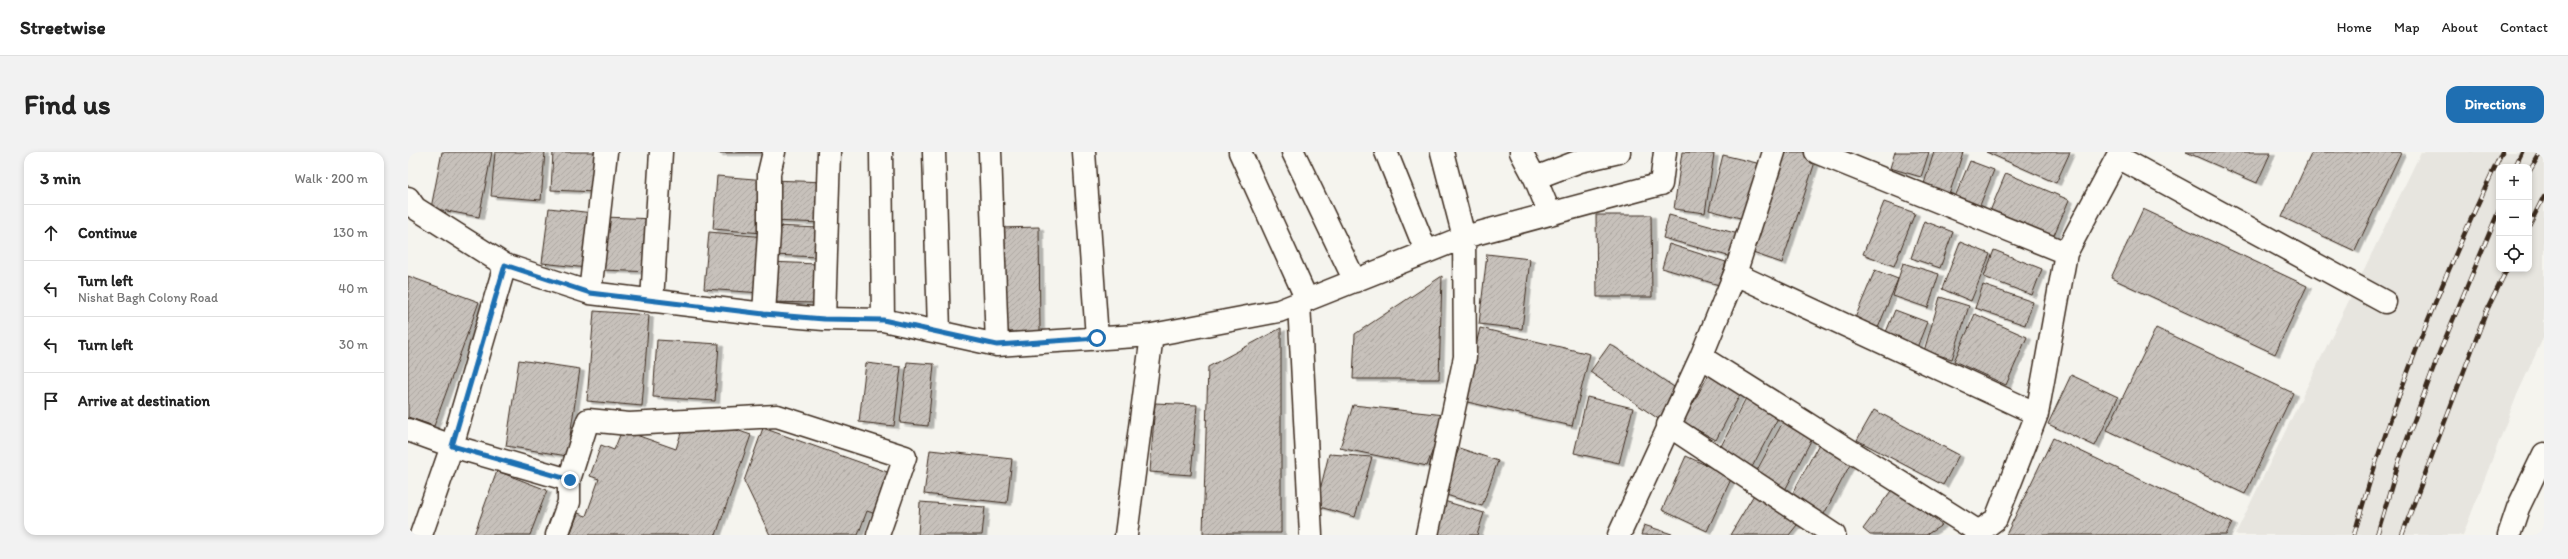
<!DOCTYPE html>
<meta charset="utf-8">
<style>
body{margin:0;font-family:Itim,sans-serif;background:#f2f2f2;color:#222}
.controls{position:absolute;right:12px;top:12px;display:grid;overflow:hidden;border-radius:8px;box-shadow:0 2px 6px #0003}
.controls button{width:36px;height:36px;display:grid;place-items:center;padding:0;border:0;border-bottom:1px solid #e0e0e0;background:#fff;color:#222;font:20px sans-serif}
.stop{position:absolute;width:12px;height:12px;margin:-9px;border:3px solid #1f6fb2;border-radius:50%;background:#fff}
.stop.end{background:#1f6fb2;border-color:#fff;box-shadow:0 1px 4px #0008}
.list{margin:0;padding:0;list-style:none}
h2{display:flex;justify-content:space-between;align-items:center;height:52px;margin:0;padding:0 16px;font-size:17px}
h2 small{font-size:13px;font-weight:400;color:#767676}
.list li{display:grid;grid-template-columns:26px 1fr auto;gap:12px;align-items:center;box-sizing:border-box;height:56px;padding:0 16px;border-top:1px solid #e0e0e0}
.list b{display:block;font-size:15px;white-space:nowrap}
.list p{margin:0;font-size:13px;white-space:nowrap;color:#767676}
.list em{font-size:13px;font-style:normal;color:#767676}
.icon{flex:none;width:22px;height:22px;fill:none;stroke:currentColor;stroke-width:2;stroke-linecap:round;stroke-linejoin:round}
.map{position:relative;flex:none;width:2136px;height:383px;overflow:hidden;border-radius:12px}
header{display:flex;align-items:center;gap:24px;box-sizing:border-box;height:56px;padding:0 20px;background:#fff;border-bottom:1px solid #e0e0e0}
header strong{font-size:19px}
nav{display:flex;gap:22px;margin-inline-start:auto;font-size:14px}
.intro{display:flex;align-items:center;justify-content:space-between;box-sizing:border-box;height:96px;padding:0 24px}
h1{margin:0;font-size:28px}
.button{padding:10px 18px;border-radius:12px;background:#1f6fb2;color:#fff;font-size:14px;font-weight:700}
main{display:flex;gap:24px;padding:0 24px}
aside{flex:1;background:#fff;border-radius:12px;box-shadow:0 2px 6px #0003}
.map>svg:first-child{display:block}
.built{fill:#e7e5df;fill-rule:evenodd}
.building{fill:url(#building-hatch);stroke:#3b2a1e;filter:url(#shadow)}
.lines{fill:none;stroke-linecap:round;stroke-linejoin:round}
.minor-casing{stroke:#3b2a1e;stroke-width:25}
.secondary-casing{stroke:#3b2a1e;stroke-width:25}
.minor{stroke:#fdfcf7;stroke-width:22}
.secondary{stroke:#fdfcf7;stroke-width:22}
.rail-casing{stroke:#3b2a1e;stroke-width:4.5}
.rail{stroke:#fdfcf7;stroke-width:3;stroke-dasharray:9;stroke-linecap:butt}
.route{stroke:#1f6fb2;stroke-width:5}
</style>
<header>
<strong>Streetwise</strong>
<nav><a>Home</a><a>Map</a><a>About</a><a>Contact</a></nav>
</header>
<div class="intro"><h1>Find us</h1><a class="button">Directions</a></div>
<main>
<aside>
<h2>3 min<small>Walk · 200 m</small></h2>
<ul class="list">
<li><svg class="icon" aria-label="ahead" viewBox="0 0 24 24"><path d="M12 20V5M6 11l6-6 6 6"/></svg><div><b>Continue</b></div><em>130 m</em></li>
<li><svg class="icon" aria-label="left" viewBox="0 0 24 24"><path d="M17 20v-9H6M10 6l-5 5 5 5"/></svg><div><b>Turn left</b><p>Nishat Bagh Colony Road</p></div><em>40 m</em></li>
<li><svg class="icon" aria-label="left" viewBox="0 0 24 24"><path d="M17 20v-9H6M10 6l-5 5 5 5"/></svg><div><b>Turn left</b></div><em>30 m</em></li>
<li><svg class="icon" aria-label="arrive" viewBox="0 0 24 24"><path d="M6 21V4h12l-3 4 3 4H6"/></svg><div><b>Arrive at destination</b></div></li>
</ul>
</aside>
<div class="map">
<svg width="2136" height="383" viewBox="0 0 2136 383">
<defs>
<pattern id="building-hatch" width="6" height="6" patternUnits="userSpaceOnUse"><rect width="6" height="6" fill="#c7c1bb"/><path d="M-1 1l2-2M0 6l6-6M5 7l2-2" fill="none" stroke="#aca6a0"/></pattern>
<filter id="shadow"><feDropShadow dx="4.5" dy="2.5" stdDeviation="0" flood-color="#0004"/></filter>
</defs>
<rect width="100%" height="100%" fill="#f5f4ee"/>
<filter id="ink" filterUnits="userSpaceOnUse"><feTurbulence type="fractalNoise" baseFrequency=".025" numOctaves="2"/><feDisplacementMap in="SourceGraphic" scale="8" xChannelSelector="R" yChannelSelector="G"/><feConvolveMatrix kernelMatrix="1 2 1 2 8 2 1 2 1" color-interpolation-filters="sRGB"/></filter>
<g filter="url(#ink)">
<path class="built" d="M2013,0H2136V184L2109,243L2055,383H1827ZM2091,15H2121V117H2091Z"/>
<path class="building" d="M34,0H84L71,65L23,56Z
M87,0H137L133,48L83,44Z
M145,0H189L188,40L143,38Z
M310,0H364V1H310Z
M1274,0L1306,2L1297,61L1266,57Z
M1374,0H1395L1409,4L1374,111L1342,100Z
M1487,0H1521L1513,25L1482,16Z
M1526,0H1555L1541,43L1515,35Z
M1578,0H1662L1648,31Z
M1778,0H1863L1849,31Z
M1904,0H1993L1947,99L1874,65Z
M1315,3L1353,12L1340,68L1301,58Z
M1562,9L1586,18L1569,61L1544,52Z
M1598,21L1661,48L1643,90L1580,64Z
M309,24L359,28L355,81L305,77Z
M364,28L417,30L416,71L363,69Z
M1476,50L1507,61L1486,114L1455,102Z
M141,56L185,61L179,116L134,111Z
M1735,57L1899,134L1867,202L1703,126Z
M1188,63H1243L1244,145H1189Z
M1261,63L1334,83L1327,106L1255,86Z
M196,65L247,67L245,120L194,118Z
M1516,69L1545,80L1532,116L1503,106Z
M367,74L411,76L410,105L366,103Z
M631,75L632,180H594L592,76Z
M301,80L358,85L354,141L296,137Z
M1552,90L1582,102L1563,149L1534,137Z
M1261,92L1318,110L1311,133L1254,116Z
M1586,98L1634,117L1624,143L1576,125Z
M1079,102L1122,107L1114,177L1071,172Z
M362,110L409,112L407,151L361,150Z
M1495,111L1531,122L1520,156L1485,144Z
M1467,118L1490,127L1468,181L1445,171Z
M0,124L71,150L26,274L0,265Z
M1034,124L1031,227H945L947,182Z
M1575,133L1625,150L1617,173L1567,156Z
M1532,145L1561,154L1544,207L1516,199Z
M1487,158L1519,170L1508,198L1476,185Z
M186,159L241,163L234,254L179,249Z
M1567,162L1619,185L1598,233L1546,209Z
M873,176V381H795L800,215Z
M1072,176L1182,202L1164,274L1055,249Z
M1748,176L1885,241L1837,342L1699,278Z
M249,188L311,192L307,249L245,245Z
M1202,192L1272,239L1252,268L1182,220Z
M111,208L172,217L159,304L98,294Z
M499,210L526,212L520,274L492,271Z
M458,211L493,215L486,274L451,270Z
M1302,220L1335,237L1308,288L1275,270Z
M1663,223L1710,245L1687,294L1640,272Z
M1179,245L1225,256L1211,311L1166,301Z
M1338,246L1371,264L1343,317L1310,300Z
M747,251L789,253L783,323L742,320Z
M945,253L1037,263L1019,314L932,296Z
M1466,258L1551,303L1535,333L1449,288Z
M1377,266L1407,281L1377,338L1347,322Z
M305,270L343,283L308,383H162L170,361L178,364L191,327L182,324L193,293L206,298L214,278L268,297L276,271L302,280Z
M355,276L485,322L470,363L459,359L450,383H362L336,329Z
M1645,286L1824,371L1818,383H1598Z
M1412,290L1445,307L1415,364L1382,346Z
M1051,296L1090,309L1074,354L1035,342Z
M522,298L604,307L599,351L516,342Z
M921,302L964,305L947,365L908,354Z
M1278,304L1324,325L1299,379L1254,358Z
M89,319L139,338L122,383H66Z
M1485,336L1534,373L1518,383H1462L1455,377Z
M1347,341L1393,368L1381,383H1322Z
M1036,349L1076,361L1069,383H1026Z
M512,350L577,355L574,383H510Z
M1236,373L1267,383H1233Z"/>
<g class="lines">
<g class="minor-casing">
<path id="minor" d="M473,0L475,168
M526,0L531,180
M582,0L589,193
M676,0L689,186
M832,0L899,148
M885,0L947,129
M978,0L1018,99
M1113,0L1127,26L1142,62
M1408,0L1658,101
M1710,5L1977,150
M1127,26L1172,9L1211,0
M1253,32L1257,0
M0,46L7,56L97,113L182,141L356,162L416,167L475,168L589,193L744,183L871,159L1056,85L1253,32
M1327,122L1629,262
M182,141L198,0
M244,149L253,0
M891,151L903,383
M356,162L361,81V21L366,0
M416,167L421,0
M1293,205L1571,380
M1260,273L1426,383
M0,278L44,294L161,328L180,268L221,272L369,264L497,305L470,383
M13,383L44,294L97,113
M149,383L161,350V328
M718,383L744,183
M1019,383L1057,205L1056,85L1034,0
M1211,383L1293,205L1327,122L1366,0
M1567,383L1588,367L1629,262L1658,101L1712,0"/>
</g>
<g class="secondary-casing">
<path id="secondary" d="M2101,383L2110,356L2136,302"/>
</g>
<use href="#minor" class="minor"/>
<use href="#secondary" class="secondary"/>
<g class="rail-casing">
<path id="rail" d="M2107,15L2114,0
M2121,20L2133,0
M2121,74L2136,44
M1946,383C1983,251 2035,124 2094,0
M1969,383L1991,309L2032,199L2091,58
M1994,383L2079,158L2099,117"/>
</g>
<use href="#rail" class="rail"/>
</g>
</g>
<g class="lines" filter="url(#ink)">
<path class="route" d="M162,328L44,294L97,113L182,141L356,162L416,167L475,168L589,193L689,186"/>
</g>
</svg>
<div class="controls">
<button>+</button>
<button>−</button>
<button><svg class="icon" aria-label="locate" viewBox="0 0 24 24"><circle cx="12" cy="12" r="6"/><path d="M12 2v4M12 18v4M2 12h4M18 12h4"/></svg></button>
</div>
<div class="stop" style="left:689px;top:186px"></div>
<div class="stop end" style="left:162px;top:328px"></div>
</div>
</main>
